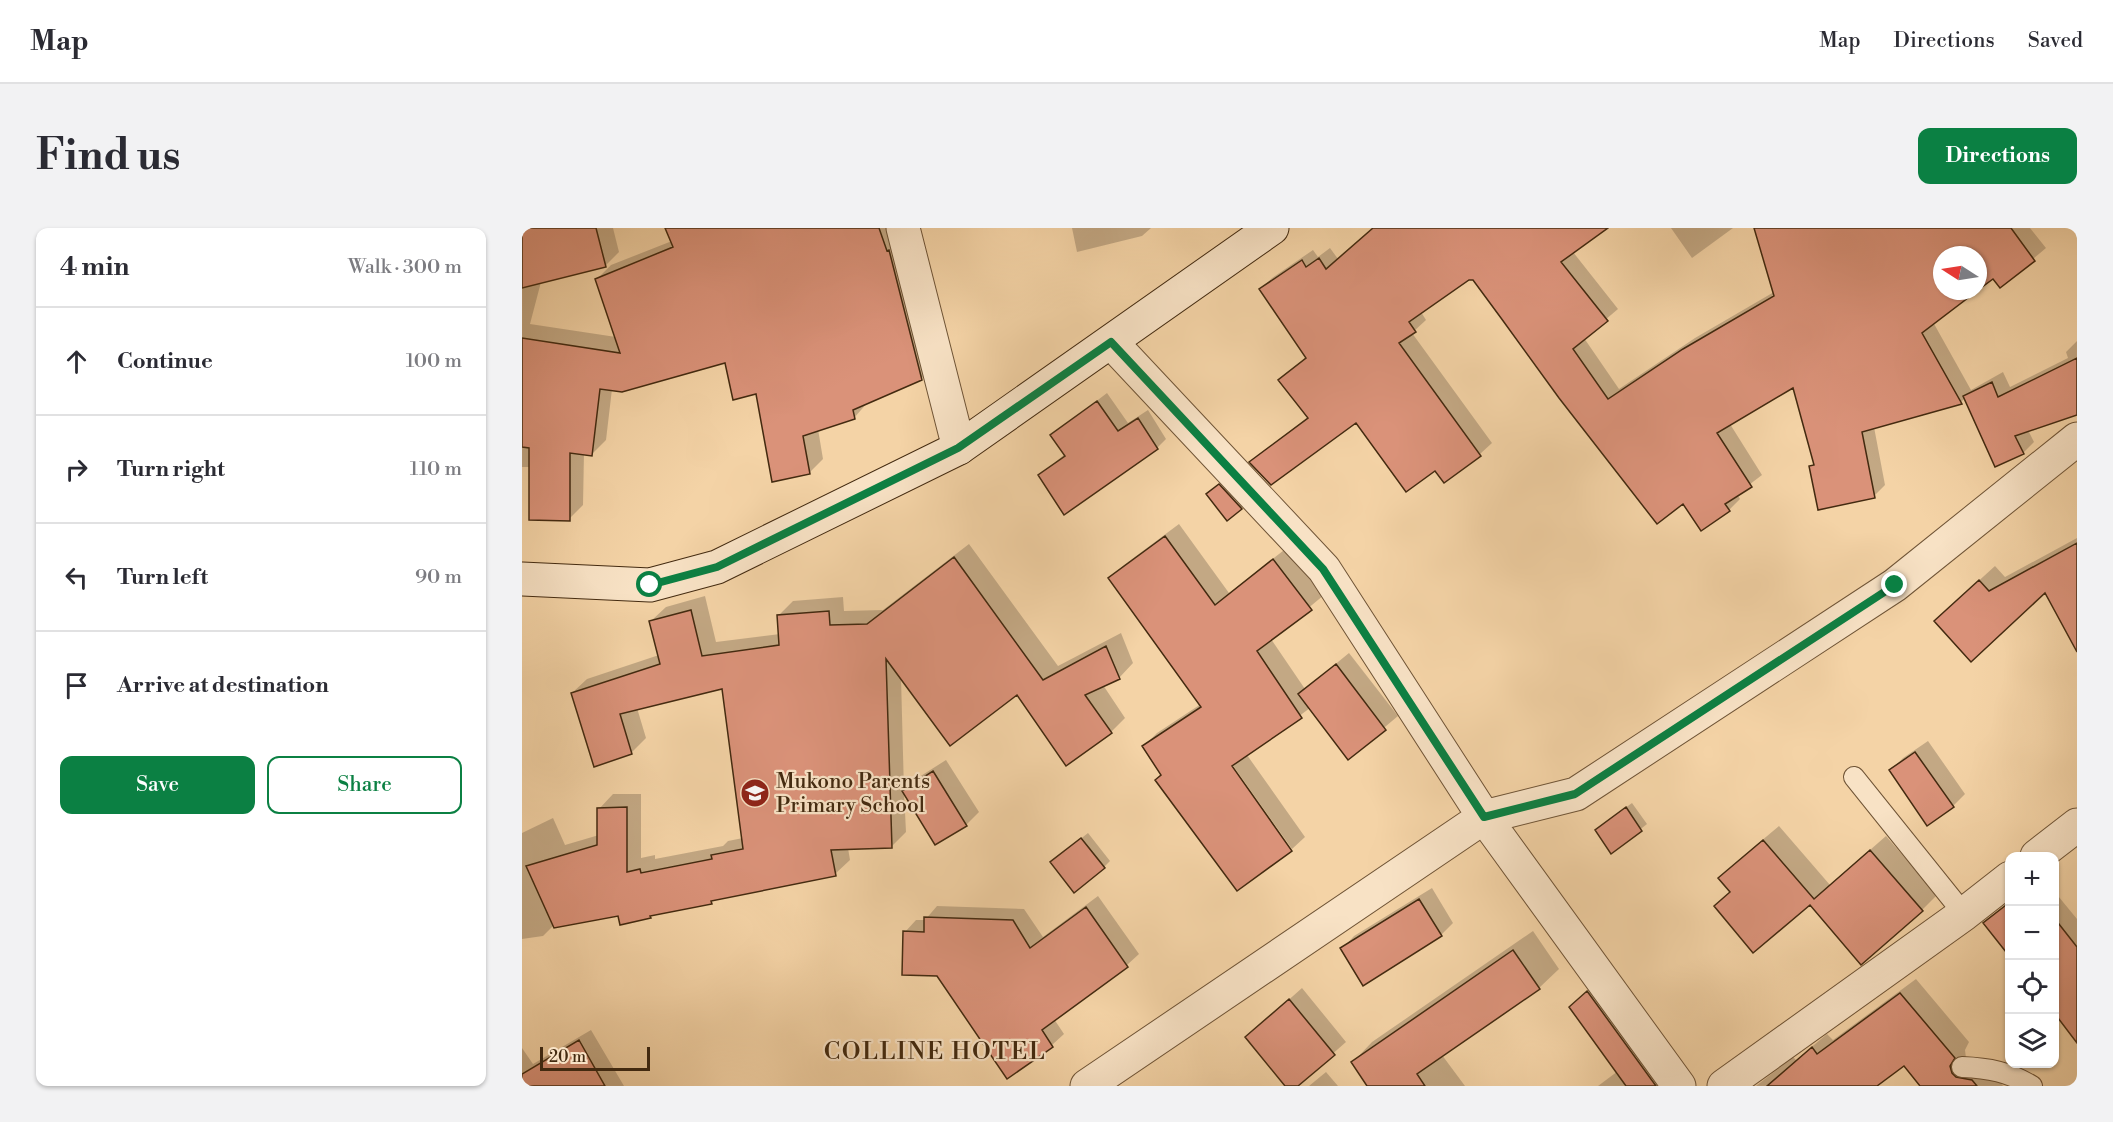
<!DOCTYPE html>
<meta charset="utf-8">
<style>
body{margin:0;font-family:"Libre Bodoni",serif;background:#f2f2f3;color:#2b2b33}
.controls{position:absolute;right:18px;bottom:18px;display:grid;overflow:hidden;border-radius:12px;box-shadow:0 2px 4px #0004}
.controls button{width:54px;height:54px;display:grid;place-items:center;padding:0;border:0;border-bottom:2px solid #e1e1e2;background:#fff;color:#2b2b33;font:30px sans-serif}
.compass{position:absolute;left:1411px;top:18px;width:54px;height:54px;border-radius:50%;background:#fff;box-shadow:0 2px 4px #0004;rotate:282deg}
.scale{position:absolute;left:18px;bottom:15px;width:110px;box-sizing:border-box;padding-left:6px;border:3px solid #432a10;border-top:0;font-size:16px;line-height:21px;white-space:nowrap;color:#432a10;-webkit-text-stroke:4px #f8e2c5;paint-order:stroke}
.stop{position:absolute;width:18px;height:18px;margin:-14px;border:4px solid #0b8043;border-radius:50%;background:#fff}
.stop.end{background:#0b8043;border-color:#fff;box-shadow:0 2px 6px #0008}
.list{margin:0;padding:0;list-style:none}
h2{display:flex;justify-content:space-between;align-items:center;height:78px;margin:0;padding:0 24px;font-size:26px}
h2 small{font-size:20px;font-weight:400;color:#7c7c81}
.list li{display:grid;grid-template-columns:39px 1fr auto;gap:18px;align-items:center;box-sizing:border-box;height:108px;padding:0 24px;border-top:2px solid #e1e1e2}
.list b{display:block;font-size:22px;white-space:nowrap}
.list em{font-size:20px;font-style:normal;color:#7c7c81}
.actions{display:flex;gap:12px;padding:18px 24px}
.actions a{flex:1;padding:14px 0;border:2px solid #0b8043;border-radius:12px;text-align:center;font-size:21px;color:#0b8043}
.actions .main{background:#0b8043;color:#fff}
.icon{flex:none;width:33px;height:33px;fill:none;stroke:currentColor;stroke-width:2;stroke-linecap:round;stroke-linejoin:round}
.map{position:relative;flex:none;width:1555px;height:858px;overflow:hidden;border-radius:12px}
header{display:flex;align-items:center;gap:36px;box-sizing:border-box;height:84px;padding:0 30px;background:#fff;border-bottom:2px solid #e1e1e2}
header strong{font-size:28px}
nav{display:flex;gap:33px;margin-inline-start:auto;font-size:21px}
.intro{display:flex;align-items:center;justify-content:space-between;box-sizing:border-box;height:144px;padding:0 36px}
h1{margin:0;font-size:42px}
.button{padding:15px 27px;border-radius:12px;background:#0b8043;color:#fff;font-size:21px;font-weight:700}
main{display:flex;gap:36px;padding:0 36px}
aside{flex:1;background:#fff;border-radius:12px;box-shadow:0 2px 4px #0004}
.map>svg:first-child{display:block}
.shadow{fill:#0003}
.building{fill:#da9279;stroke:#432a10;stroke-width:1.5}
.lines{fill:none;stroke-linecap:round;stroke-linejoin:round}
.lane-casing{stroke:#6f5436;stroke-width:22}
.street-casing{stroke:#6f5436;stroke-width:35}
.secondary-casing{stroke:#432a10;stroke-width:35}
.lane{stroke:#f8e2c5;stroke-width:20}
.street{stroke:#f8e2c5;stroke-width:33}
.secondary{stroke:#f8e2c5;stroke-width:33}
.route{stroke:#0b8043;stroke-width:8}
.labels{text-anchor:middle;stroke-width:4.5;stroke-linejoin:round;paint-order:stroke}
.poi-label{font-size:21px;fill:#432a10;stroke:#f8e2c5;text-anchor:start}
.quarter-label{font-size:24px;letter-spacing:1.5px;fill:#432a10;stroke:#f8e2c5}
</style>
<header>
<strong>Map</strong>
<nav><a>Map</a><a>Directions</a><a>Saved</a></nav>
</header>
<div class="intro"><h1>Find us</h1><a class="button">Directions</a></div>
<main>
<aside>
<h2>4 min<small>Walk · 300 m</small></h2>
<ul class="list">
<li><svg class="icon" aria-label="ahead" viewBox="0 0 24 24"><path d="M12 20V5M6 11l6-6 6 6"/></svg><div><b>Continue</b></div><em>100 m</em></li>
<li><svg class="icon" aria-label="right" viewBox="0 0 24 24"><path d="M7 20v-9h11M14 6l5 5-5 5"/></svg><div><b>Turn right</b></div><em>110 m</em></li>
<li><svg class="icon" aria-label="left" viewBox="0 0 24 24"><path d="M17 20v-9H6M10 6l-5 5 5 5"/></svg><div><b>Turn left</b></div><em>90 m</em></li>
<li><svg class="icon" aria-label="arrive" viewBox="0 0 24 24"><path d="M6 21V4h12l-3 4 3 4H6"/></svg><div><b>Arrive at destination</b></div></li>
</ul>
<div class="actions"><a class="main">Save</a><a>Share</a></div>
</aside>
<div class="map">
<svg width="1555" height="858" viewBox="0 0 1555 858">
<rect width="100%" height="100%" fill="#f4d3a6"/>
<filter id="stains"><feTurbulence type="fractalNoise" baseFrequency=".00333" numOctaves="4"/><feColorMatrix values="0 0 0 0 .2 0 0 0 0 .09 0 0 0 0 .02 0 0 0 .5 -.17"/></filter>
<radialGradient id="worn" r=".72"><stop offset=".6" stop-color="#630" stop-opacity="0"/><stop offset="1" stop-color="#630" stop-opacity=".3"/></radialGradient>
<path class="shadow" d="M0,0H91L97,24L83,38L19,54L8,96L94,109L75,51L89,37L150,13L145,0H376L414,136L399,151L346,174L332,190L296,201L301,231L287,245L235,165L204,133L90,161L84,212L70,226L62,225L61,277L47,291L9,239H0Z
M550,0H629L620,8L555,24Z
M852,0H1080L1051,24L1096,81L1062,110L1097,161L1173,110L1252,64L1233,0H1508L1524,20L1479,58L1456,27H1420V63H1452L1411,94L1449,162L1481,144L1488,159L1546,130L1544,124L1555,113V186L1506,202L1512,214L1501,225L1444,169L1439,174L1352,199L1363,257L1352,268L1289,239L1293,235L1272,158L1208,196L1240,247L1215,266L1218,271L1207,282L1180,301L1161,274L951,51L946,50L899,84L904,92L890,105L970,215L958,226L922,253L913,241L834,193L729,234L787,188L758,152L785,128L739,61L750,50L791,22L796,29L808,20L816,31Z
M1149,0H1211L1170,30Z
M585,165L606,195L626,182L644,211L635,220L518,247L543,226L530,207Z
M703,251L725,274L719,280L686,266Z
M657,296L707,365L766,319L802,367L749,411L783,461L827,425L876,488L826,530L788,480L725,527L783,609L770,621L707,532L640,547L621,519L635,505L679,476L588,351L602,337Z
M1555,310V420L1524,363L1429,378L1473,338L1483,349Z
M447,316L536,438L599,405L611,435L597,450L581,457L603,490L589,504L495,465L379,449L382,563L394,551L424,532L457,584L444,597L414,615L382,564L384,604L369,619L326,620L328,632L313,646L193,671L189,674L99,695L97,686L31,698L21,708L0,711V605L31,590L43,617L77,607V581L91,566H119V630L133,627V631L201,618L206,613L221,610L202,459L115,480L124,510L109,525L50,465L65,451L137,427L129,393L144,379L183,368L194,414L258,406L256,388L271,373L321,369L322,383L361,382Z
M1406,513L1443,566L1431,578L1369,542L1381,530Z
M1110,575L1125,596L1090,624L1081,596Z
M1257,598L1308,657L1364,608L1415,667L1400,682L1288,675L1194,678L1209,663L1213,635Z
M566,605L588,633L582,639L536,629Z
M910,660L931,695L919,707L820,721L832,708Z
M1532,663L1555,691V804L1551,807L1532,784Z
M576,668L617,726L605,737L532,791L542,806L530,817L486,849L383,704L394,692H403L415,678L502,681L521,709Z
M1011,703L1037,741L1017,760L920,827L943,858H847L831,834L850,814Z
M1394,751L1447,814L1443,822L1444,830L1465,837L1481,858H1399L1383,836L1352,858H1234L1271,829L1274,832L1305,806L1311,812Z
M780,760L824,814L774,858H765L725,809Z
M1068,760L1172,858H1076L1096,843L1049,779Z
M69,802L102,858H0V820L11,836Z
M804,844L816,858H787Z"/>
<path class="building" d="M0,0H74L84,39L0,60Z
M143,0H357L365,23L367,22L400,152L331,182L333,191L281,208L288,246L250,254L234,166L211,172L203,135L100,164L78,161L70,228L48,225V293L7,292V220L0,219V110L98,125L73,51L151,19Z
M851,0H1086L1039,34L1086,93L1051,121L1086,171L1161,121L1252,68L1232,0H1489L1513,33L1478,60L1471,51L1456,62V27H1420V63H1455L1400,105L1440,176L1340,204L1353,270L1296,282L1287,238L1292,237L1271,160L1195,205L1230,259L1203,276L1208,283L1179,303L1161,276L1135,296L1037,170L979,90L951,52H947L887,94L894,104L877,115L959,228L922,255L913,243L884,264L834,195L749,257L727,234L786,190L756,152L784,130L737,61L780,32L784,39L797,30L804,41Z
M1555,130V187L1493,208L1502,226L1473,239L1441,168L1470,154L1476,169Z
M575,173L596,203L616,190L636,221L542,287L516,247L543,228L528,207Z
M697,256L720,281L705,293L684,266Z
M643,308L693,377L751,331L790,382L735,423L780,490L710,538L770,623L715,663L633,552L639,547L620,518L679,479L586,350Z
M1555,315V424L1523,365L1449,434L1412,393L1457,352L1467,363Z
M432,329L521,452L584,418L598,451L563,467L590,505L544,538L495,467L428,518L364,431L370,620L309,622L314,648L189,673L190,676L128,688L129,690L98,697L96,688L32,700L4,638L75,617V580L105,579V644L118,641L119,645L190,631L189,627L221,621L200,461L98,486L110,526L72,539L49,465L138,436L127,393L169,382L180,428L257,417L255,387L307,383L308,397L345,396Z
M814,436L864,502L826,532L776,466Z
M1393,524L1432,579L1405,598L1367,542Z
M411,543L445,598L413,617L380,563Z
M1104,579L1120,603L1089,626L1073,602Z
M559,610L583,640L552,665L528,634Z
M1241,612L1292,671L1348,622L1401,683L1339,737L1288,677L1231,725L1192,678L1208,664L1196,650Z
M897,671L920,708L841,758L818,720Z
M1488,674V729L1461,695Z
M564,679L606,739L520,802L531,819L485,851L415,748L380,747L381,703L402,704V689L491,692L508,720Z
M1533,691L1555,719V815L1533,786Z
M991,722L1018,761L895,846L903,858H845L829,834Z
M1065,763L1134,858H1104L1047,779Z
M1378,765L1433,830L1428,838L1430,845L1434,849L1450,852L1455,858H1398L1382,838L1355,858H1245L1290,819L1295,826Z
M767,771L813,827L776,858H763L723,809Z
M57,812L83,858H0V846Z"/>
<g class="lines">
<g class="lane-casing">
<path id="lane" d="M1332,549L1442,686
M1440,839C1467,840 1487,844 1510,858"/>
</g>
<g class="street-casing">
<path id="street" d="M381,0L437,220
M589,114L802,341L962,589L1157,858
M1515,628L1555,597
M565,858L962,589L1054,566L1373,357L1555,211
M1202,858L1442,686L1488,650"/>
</g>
<g class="secondary-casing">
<path id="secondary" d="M0,351L128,357L195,339L437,220L750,0"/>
</g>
<use href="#lane" class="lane"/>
<use href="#street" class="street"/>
<use href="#secondary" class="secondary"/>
</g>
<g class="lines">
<path class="route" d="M128,357L195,339L436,220L589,114L801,341L962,589L1053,566L1373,357"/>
</g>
<defs>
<g id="school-disc" transform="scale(1.5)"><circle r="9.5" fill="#8f2418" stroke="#f8e2c5"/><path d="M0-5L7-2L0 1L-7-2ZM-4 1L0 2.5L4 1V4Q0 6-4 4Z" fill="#fff"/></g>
</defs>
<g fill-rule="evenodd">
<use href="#school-disc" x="233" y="565"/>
</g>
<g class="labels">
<g class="poi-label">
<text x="254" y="560">Mukono Parents<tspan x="254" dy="24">Primary School</tspan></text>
</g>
<g class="quarter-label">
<text x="413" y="831">COLLINE HOTEL</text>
</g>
</g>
<rect width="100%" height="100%" filter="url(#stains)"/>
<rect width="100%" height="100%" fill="url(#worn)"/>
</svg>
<div class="controls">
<button>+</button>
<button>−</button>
<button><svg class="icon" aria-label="locate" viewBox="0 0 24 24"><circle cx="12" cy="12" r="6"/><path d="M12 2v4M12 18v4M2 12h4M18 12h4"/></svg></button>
<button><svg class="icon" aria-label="layers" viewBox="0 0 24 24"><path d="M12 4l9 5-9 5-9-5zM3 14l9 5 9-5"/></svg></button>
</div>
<svg class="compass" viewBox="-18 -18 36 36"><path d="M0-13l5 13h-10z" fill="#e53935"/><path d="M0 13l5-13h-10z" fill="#7c7c81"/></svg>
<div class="scale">20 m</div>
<div class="stop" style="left:128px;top:357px"></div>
<div class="stop end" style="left:1373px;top:357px"></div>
</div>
</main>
